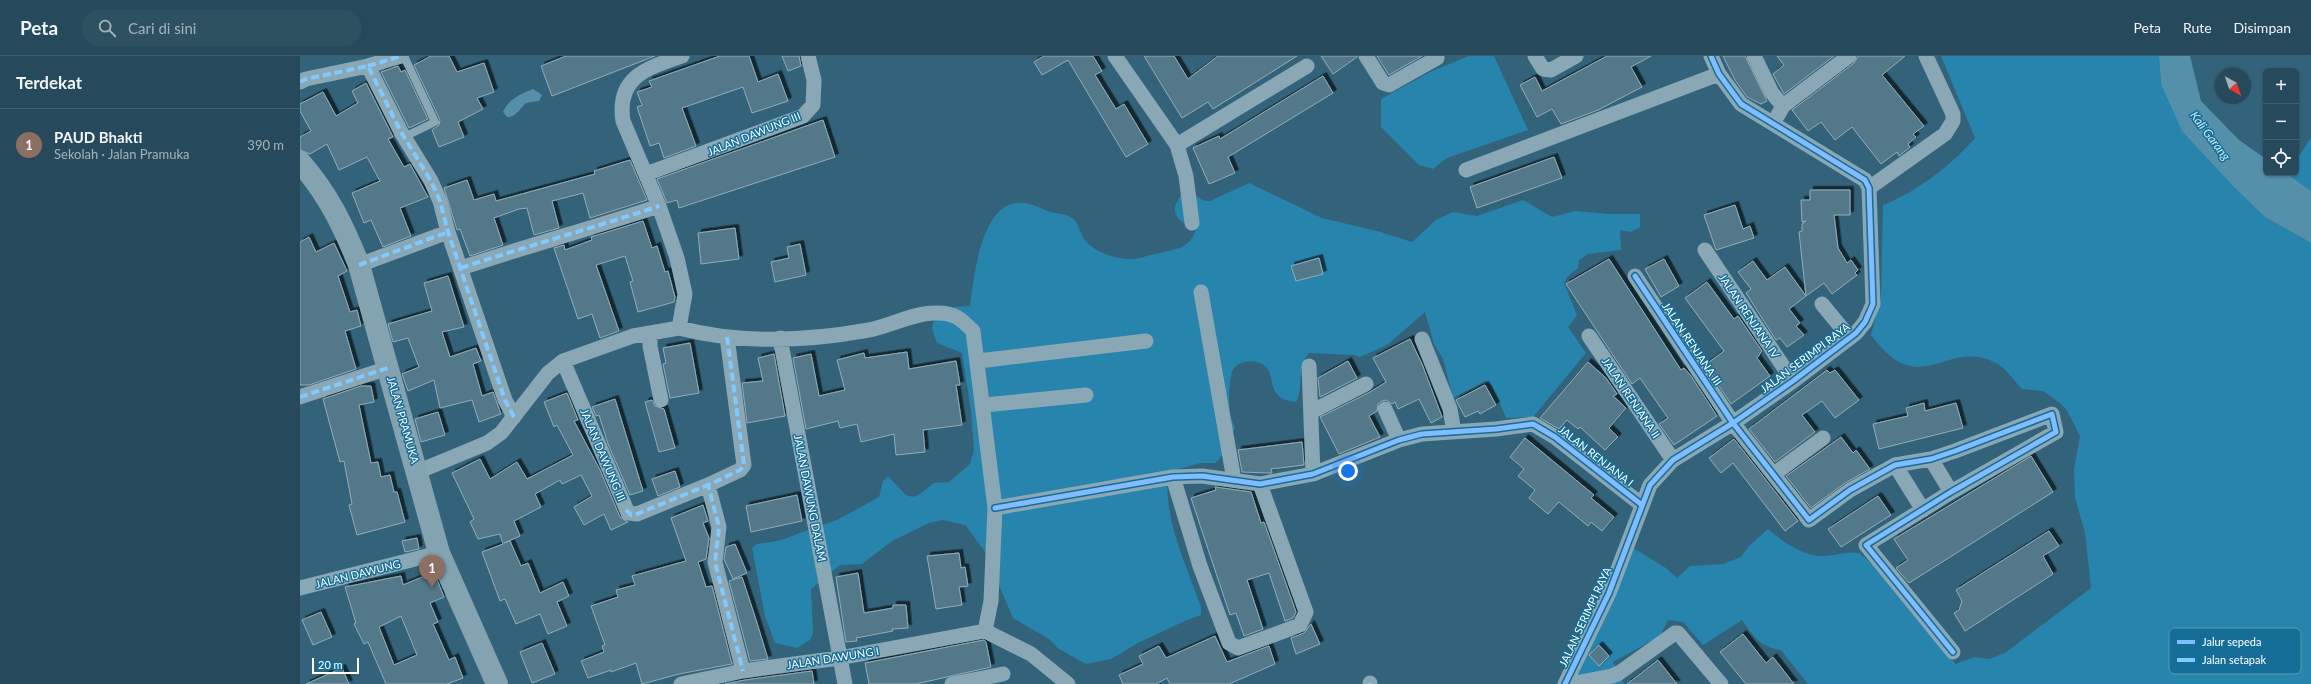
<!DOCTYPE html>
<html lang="id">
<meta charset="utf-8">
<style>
body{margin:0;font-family:Lato,sans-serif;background:#2e5162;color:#f1f3f6}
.controls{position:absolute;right:12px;top:12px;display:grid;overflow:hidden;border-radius:6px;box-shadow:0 1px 3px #0004}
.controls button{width:36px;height:36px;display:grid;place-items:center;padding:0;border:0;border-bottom:1px solid #426272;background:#264a5c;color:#f1f3f6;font:20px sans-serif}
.compass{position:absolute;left:1915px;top:12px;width:36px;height:36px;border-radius:50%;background:#264a5c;box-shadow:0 1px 3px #0004;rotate:140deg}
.scale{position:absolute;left:12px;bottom:10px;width:47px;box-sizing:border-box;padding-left:4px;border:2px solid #fff;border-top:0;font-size:11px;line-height:14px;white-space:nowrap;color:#fff;-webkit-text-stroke:3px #156e97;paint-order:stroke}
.you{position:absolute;left:1048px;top:415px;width:14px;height:14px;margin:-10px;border:3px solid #fff;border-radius:50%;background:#1a73e8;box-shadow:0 0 0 6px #1a73e833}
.badge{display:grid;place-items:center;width:26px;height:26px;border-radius:50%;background:#b7c8d0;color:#fff;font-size:13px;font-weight:700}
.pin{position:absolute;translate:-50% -33px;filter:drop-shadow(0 1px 2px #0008)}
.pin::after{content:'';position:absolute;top:21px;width:14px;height:12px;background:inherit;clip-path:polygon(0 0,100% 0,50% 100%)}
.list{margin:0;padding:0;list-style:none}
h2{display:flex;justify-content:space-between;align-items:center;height:52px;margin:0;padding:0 16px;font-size:17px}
h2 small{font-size:13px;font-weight:400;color:#a4b3bb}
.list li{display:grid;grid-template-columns:26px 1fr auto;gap:12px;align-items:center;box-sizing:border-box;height:72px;padding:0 16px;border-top:1px solid #426272}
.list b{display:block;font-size:15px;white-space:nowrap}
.list p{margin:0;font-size:13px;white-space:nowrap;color:#a4b3bb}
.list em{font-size:13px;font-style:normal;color:#a4b3bb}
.icon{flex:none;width:22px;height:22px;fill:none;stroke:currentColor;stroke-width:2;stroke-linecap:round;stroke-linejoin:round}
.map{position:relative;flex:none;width:2011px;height:628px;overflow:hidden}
header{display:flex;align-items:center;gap:24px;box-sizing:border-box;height:56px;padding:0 20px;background:#264a5c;border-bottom:1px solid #426272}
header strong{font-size:19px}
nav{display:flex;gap:22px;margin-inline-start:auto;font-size:14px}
.search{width:280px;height:36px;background:#2e5162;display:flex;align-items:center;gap:10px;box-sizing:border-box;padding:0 14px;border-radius:22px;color:#a4b3bb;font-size:15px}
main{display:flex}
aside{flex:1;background:#264a5c}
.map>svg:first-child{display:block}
.green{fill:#2784ac}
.water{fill:#5590aa}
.building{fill:#52788a;stroke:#91adb9;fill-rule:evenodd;filter:url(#shadow)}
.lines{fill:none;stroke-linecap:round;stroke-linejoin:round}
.lane{stroke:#8aa7b6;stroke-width:8}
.street{stroke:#8aa7b6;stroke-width:15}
.secondary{stroke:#84a3b1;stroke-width:22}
.quiet{stroke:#80caff;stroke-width:4;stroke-dasharray:8 4;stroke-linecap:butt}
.cycleway-casing{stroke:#156e97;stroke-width:8}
.cycleway{stroke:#80bcff;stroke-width:5}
.labels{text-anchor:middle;stroke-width:3;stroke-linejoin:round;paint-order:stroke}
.street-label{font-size:11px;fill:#fff;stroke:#156e97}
.water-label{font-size:12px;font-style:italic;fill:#c7ebfa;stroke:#156e97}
.key{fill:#156e97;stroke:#5b9ab6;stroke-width:1}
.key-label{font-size:11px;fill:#fff}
</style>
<header>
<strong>Peta</strong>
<div class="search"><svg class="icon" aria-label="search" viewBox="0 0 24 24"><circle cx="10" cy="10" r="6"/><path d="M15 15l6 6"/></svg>Cari di sini</div>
<nav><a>Peta</a><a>Rute</a><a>Disimpan</a></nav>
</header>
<main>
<aside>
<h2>Terdekat<small></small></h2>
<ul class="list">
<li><span class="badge" style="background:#8d6e63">1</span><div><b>PAUD Bhakti</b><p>Sekolah · Jalan Pramuka</p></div><em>390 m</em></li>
</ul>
</aside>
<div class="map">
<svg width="2011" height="628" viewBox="0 0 2011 628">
<defs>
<filter id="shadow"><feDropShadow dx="3.5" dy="-3.5" stdDeviation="0" flood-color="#0009"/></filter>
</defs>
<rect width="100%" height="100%" fill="#32637a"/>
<path class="green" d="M1169,0H1194L1228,74L1147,102L1133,113L1119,109L1081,71V43L1130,16Z
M1641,0H1859L1861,28L1965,161L2011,187V628H1508L1481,594C1460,591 1453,580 1442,564L1403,589L1383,566L1368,564L1360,580L1313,606L1324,628H1268L1330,490L1366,512L1377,522L1390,510L1423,508L1441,501L1449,490L1468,473C1483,486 1504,501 1525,500C1537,499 1547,495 1559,497C1598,527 1621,574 1656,608L1674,601L1689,603L1705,597L1791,532L1785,477L1775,442L1774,413L1780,381L1777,374L1766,353L1760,347L1743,335L1722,333C1714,325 1706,312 1696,307C1645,281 1621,347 1571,279L1581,241L1583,149C1615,137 1653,108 1675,82Z
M2011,82V135L1987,118L1996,117V104Z
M949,127L1022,162L1077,175L1112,186L1136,164L1153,156L1177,160L1223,144L1252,161L1275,155L1308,158H1340V171L1331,176L1320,174L1321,194L1288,198L1279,204L1278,212L1267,221L1264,227L1277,259L1268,271L1286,297L1233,361L1206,362L1192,329L1185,325L1153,342L1143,303L1134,288L1125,256L1087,289L1060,301L1054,299L1009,297C996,314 1004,330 996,346C989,345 982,344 977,338C970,331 973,320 967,312C960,303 942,303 934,312C930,318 930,329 929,336C929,349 929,360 935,372L920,402L915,407H900L868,416C863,464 886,507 901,551V559L887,564L838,587L811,603L786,608L759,593L749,583L713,562L684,494L665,469L643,464L629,467L592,485L562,508L540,509L511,533L513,577L510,584L497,592L475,587L465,560L452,492L457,488L478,485L539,463L579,441L583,425L588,420L606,439L613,441L620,438L634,427L649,426L670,408L674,394L671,355L662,297L637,287L632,273L633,266L654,251L670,250C674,221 681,142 724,147C733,148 742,153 750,156C756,158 763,157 768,160C779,165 778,171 783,181C791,196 817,204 834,203C843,202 852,198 860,197C879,192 888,193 896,174C869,160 870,154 887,130C896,137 897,145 910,145Z"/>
<path class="water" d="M1859,0H1890L1901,45L1939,84L1966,103V117H1986L2011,135V187L1965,161L1933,130L1882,75L1861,28Z
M233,33L242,39L239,45L226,47C219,53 217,61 207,61L203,56C208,44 220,38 233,33Z"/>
<path class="building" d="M131,0H149L157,16L184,7L194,36L177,42L183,53L158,66L164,81L139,91L132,74L139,69L140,64L114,9Z
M266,0H355L252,40L241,10Z
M420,0H449L458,26L478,18L488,45L452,57L443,31L382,52L396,90L364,102L359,87L350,90L337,51L342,49L337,36L352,31L349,25Z
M482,0H499L501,10L488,15Z
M744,0H793L802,15L795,19L816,53L824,48L848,88L826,101L768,4L742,19L734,6Z
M844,0H874L888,23L918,0H997L913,53L908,46L882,62Z
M1021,0H1057V1L1033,18Z
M1077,0H1122L1089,19Z
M1307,0H1351L1331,11L1342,31L1298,54L1261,68L1252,53L1237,61L1220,29L1235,21L1242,35Z
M1423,0H1445L1467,45L1461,48L1447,41L1435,24Z
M1477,0H1534L1484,38L1473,18L1484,9Z
M1558,0H1605L1582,19L1624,70L1613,78L1616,81L1608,88L1610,91L1599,100L1597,96L1581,108L1552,71L1535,84L1521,66L1508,75L1492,54L1554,7Z
M98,10L101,16L105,14L128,63L109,72L81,16Z
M1023,20L1033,37L928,101L935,117L909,128L893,92L919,80L920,83Z
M66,27L93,81L88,83L104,111L110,108L128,141L100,152L111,180L83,191L71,164L64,167L52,137L80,125L67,101L39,114L27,88L10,98L0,94V81L11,75L0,55V48L23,36L36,60L58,47L52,35Z
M523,64L535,101L379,152L377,144L367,147L357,123Z
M1254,101L1262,122L1177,152L1170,131Z
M330,104L347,144L290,162L283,137L252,145L259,172L234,179L227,152L219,153L194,162L203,189L170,200L160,173L157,174L144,132L167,124L174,144L194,138L196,145L295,118L294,115Z
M1510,134H1550V159H1534L1538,192L1547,207L1551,204L1558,214L1555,217L1557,219L1532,238L1524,227L1506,240L1499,176L1502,175V168L1506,165L1502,166L1501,144H1510Z
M1435,149L1443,173L1450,170L1454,182L1416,194L1404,159Z
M343,165L352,192L357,190L365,216L368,215L375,241L374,246L338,256L330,226L333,225L325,200L296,209L319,275L300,282L292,258L278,263L254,192L264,189L265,194L292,184L291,181Z
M435,172L439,203L401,208L398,177Z
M9,181L16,196L34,187L47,215L38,220L50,256L57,254L61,270L45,275L56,313L9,329H0V186Z
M500,188L506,219L475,226L471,206L489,202L487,191Z
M1019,202L1023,218L996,225L991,210Z
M1309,203L1381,314L1384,312L1391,320L1417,360L1374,389L1359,368L1368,362L1340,322L1332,328L1266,228Z
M1364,203L1379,230L1361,241L1345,213Z
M1453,205L1467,224L1485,211L1506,240L1489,253L1500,267L1496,270L1504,279L1487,291L1480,282L1476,284L1446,237L1451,233L1438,216Z
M148,220L164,271L142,276L150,301L176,292L181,305L173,308L182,340L193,336L201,358L179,366L172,344L140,352L134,324L108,335L102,318L119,311L108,282L93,286L88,268L132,255L124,227Z
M1407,226L1434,263L1438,260L1462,295L1457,302L1470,320L1431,348L1405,309L1424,295L1385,242Z
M1110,283L1122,308L1142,361L1131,367L1119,343L1098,353L1095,346L1092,348L1086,344L1082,345L1078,348L1077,355L1069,360L1080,381L1039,398L1020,361L1070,336L1086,326L1073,302Z
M390,287L399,337L370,342L363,308L366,307L363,292Z
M607,296L609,313L656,305L660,329H656L662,369L623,374L625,396L596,399L594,378L561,386L557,368L540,372L538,365L506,373L493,302L511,298L519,340L545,334L537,304L564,297L565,302Z
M474,298L485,360L447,367L442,327L463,325L458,302Z
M1048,305L1057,322L1020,341L1018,322Z
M1288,306L1306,322L1317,338L1313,340L1326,352L1309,372L1318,381L1305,394L1280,371L1278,373L1267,364L1259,373L1240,362Z
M1527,314L1530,317L1535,314L1559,344L1535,362L1522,345L1502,359L1515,376L1475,406L1449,373Z
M1185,329L1196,349L1180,358L1178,355L1165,361L1156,344Z
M61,330H71L74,346L59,349L71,407L78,406L81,421L90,419L94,436H97L105,466L57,479L49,449L52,448L44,405L40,406L23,343Z
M267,337L278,364L274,365L300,414L320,461L328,466L311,474L304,458L284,469L274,451L292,440L281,419L262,428L260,424L235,438L241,451L214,465L220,480L204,487L210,485L221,510L228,507L240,537L263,526L269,540L257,546L267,570L248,578L240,558L216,568L205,543L200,545L182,496L203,488L200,478L178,483L170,466L174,463L152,417L180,403L190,423L217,406L227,423L273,399L257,369L254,371L244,346Z
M315,343L343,435L330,439L308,388L299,359L296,360L292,351Z
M352,344L355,350L364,353L375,392L359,396L345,346Z
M1624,347L1625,355L1656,347L1663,372L1579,393L1573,368L1608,360L1606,352Z
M138,356L145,379L121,386L115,363Z
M1541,381L1553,397L1556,394L1570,413L1545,427L1511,452L1486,420Z
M1225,382L1294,439L1291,442L1314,461L1302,475L1291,466L1288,470L1259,446L1248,458L1229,442L1235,434L1218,420L1224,413L1210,401Z
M1434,383L1498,465L1485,475L1433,407L1421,417L1409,402Z
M1002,386L1004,409L971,413L972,417H968L942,416L938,394Z
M1731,400L1753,436L1609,527L1596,512L1608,504L1594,483Z
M375,415L380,431L358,440L352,423Z
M915,431L951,436L961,467L964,466L996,556L993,562L985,565L969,517L947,524L963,573L944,580L936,557L930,559L891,442L916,434Z
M497,439L502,465L451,476L446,450Z
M1578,440L1591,459L1541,491L1528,473Z
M403,449L408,465L403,467L409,482L406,503L398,506L406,531L412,530L432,608L379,618L342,628L336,607L311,616V614L288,622L281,605L304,596L302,590L305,589L291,550L318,541L316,534L335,529L332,520L386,505L371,462Z
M1749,475L1759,490L1743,500L1753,518L1665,575L1654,557L1659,554L1662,545L1656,534Z
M117,482L119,493L105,496L102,485Z
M435,488L447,517L433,523L424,503L426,491Z
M659,497L661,512L665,511L668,530L659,531L662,549L636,553L627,500Z
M134,516L144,541L130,547L138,566L133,568L149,604L155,601L163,622L147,628H86L68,586L64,588L54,568L56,567L45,531L101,520L103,529ZM101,560L117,599L94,609L79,571Z
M558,517L564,557L593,552V549H606L608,572L592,573L593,575L556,582L557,585L546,586L536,521Z
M442,521L457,567L468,603L450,605L429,525Z
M21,556L32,581L13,589L2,564Z
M1011,568L1020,588L996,598L991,582L1004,577Z
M1443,578L1466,607L1473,601L1494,628H1446L1420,596Z
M915,580L927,606L969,590L975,608L929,628H870L867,622L856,628H823L819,619L843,608L839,600L859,590L866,602Z
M684,584L686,586L691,611L616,628H569L565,607Z
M242,587L255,618L232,627L220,596Z
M1299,589L1309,600L1299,610L1289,599Z
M1358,604L1377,628H1327Z
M42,612L49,628H6Z
M512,615L514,628H425L445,624Z"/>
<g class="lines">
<path class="lane" d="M104,81L135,66L104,0"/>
<path class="street" d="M815,0L877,89
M1066,0L1083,27L1089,29L1137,2
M1235,0L1243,13L1251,14L1276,0
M1454,0L1472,37L1483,50L1478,59
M68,10L101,0
M0,26L6,23L68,10L101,76L131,125L140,145L148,176L205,344L214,361
M1483,50L1549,0
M1166,114L1419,18
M346,118L503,60L513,49L514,24L508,0
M1569,132L1645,78L1653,65V58L1626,0
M892,167L886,120L877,89L1007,10
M1405,194L1493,325
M59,209L148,176
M161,212C227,190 293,172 359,150
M1335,220L1433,367L1509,464L1550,434L1595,409L1631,403L1655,395L1752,358L1756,376L1651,436L1566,489L1653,596
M901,236L934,424
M1522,248L1550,282
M379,272C440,288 508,285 569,274C590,270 614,257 634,257C654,256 660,262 673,275L695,452L691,545L685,575
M350,277V290L361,344
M1289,280L1373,404
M427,281L444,409L440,414L408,429L419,471L415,506L443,615
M480,282L545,628
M1122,283L1150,353L1154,376
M263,305L328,457L337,458L408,429
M678,305L846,285
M1009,310L1013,418
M0,341L88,312
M684,349L786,339
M1085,353L1099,384
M1011,356L1066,328
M1631,403L1651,436
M1595,409L1623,454
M117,416L187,387L201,377L248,317L263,305L333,280L379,272L385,238L377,202L359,150L323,65C316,21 347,12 382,0
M1474,418L1523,382
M873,421L900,510L929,587L938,592L1000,569L1006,556L960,428
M695,452L873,421L902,420L960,428L1013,418L1099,384L1122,378L1196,373L1233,368L1255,381L1342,449
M0,532L139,497
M685,575L731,598L768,628
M1070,627V628
M381,628L443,615L539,602L685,575
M652,628L703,618
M1265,628L1309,537L1350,429L1373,404L1433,367L1493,325L1556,277L1565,266L1573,248L1569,132L1565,124L1441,48L1419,18L1411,0
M1270,628L1312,620L1319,617L1375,577H1378L1421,628"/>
<path class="secondary" d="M0,106C28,138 43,169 59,209L139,497L197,628"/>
<path class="quiet" d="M68,10L101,0
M0,26L6,23L68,10L101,76L131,125L140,145L148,176L205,344L214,361
M59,209L148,176
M161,212C227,190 293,172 359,150
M427,281L444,409L440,414L408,429L419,471L415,506L443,615
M0,341L88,312
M326,454L331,459L337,458L408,429
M1070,627V628"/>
<g class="cycleway-casing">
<path id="cycleway" d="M1335,220L1433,367L1509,464L1550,434L1595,409L1631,403L1655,395L1752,358L1756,376L1651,436L1566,489L1653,596
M695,452L873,421L902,420L960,428L1013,418L1099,384L1122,378L1196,373L1233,368L1255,381L1342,449
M1265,628L1309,537L1350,429L1373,404L1433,367L1493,325L1556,277L1565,266L1573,248L1569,132L1565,124L1441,48L1419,18L1411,0"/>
</g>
<use href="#cycleway" class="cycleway"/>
</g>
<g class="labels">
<g class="street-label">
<text transform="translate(454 78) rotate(-22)" y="4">JALAN DAWUNG III</text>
<text transform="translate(1449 260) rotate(56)" y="4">JALAN RENJANA IV</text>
<text transform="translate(1392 288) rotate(56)" y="4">JALAN RENJANA III</text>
<text transform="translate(1505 302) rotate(-37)" y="4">JALAN SERIMPI RAYA</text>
<text transform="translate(1331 342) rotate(56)" y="4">JALAN RENJANA II</text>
<text transform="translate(103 364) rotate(74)" y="4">JALAN PRAMUKA</text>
<text transform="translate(303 399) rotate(67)" y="4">JALAN DAWUNG III</text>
<text transform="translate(1296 400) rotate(38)" y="4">JALAN RENJANA I</text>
<text transform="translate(510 442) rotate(79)" y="4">JALAN DAWUNG DALAM</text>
<text transform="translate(58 518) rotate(-14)" y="4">JALAN DAWUNG</text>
<text transform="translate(1285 561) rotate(-65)" y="4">JALAN SERIMPI RAYA</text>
<text transform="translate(533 602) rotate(-9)" y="4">JALAN DAWUNG I</text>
</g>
<g class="water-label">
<text transform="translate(1910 80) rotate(53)" y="4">Kali Garang</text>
</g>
</g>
<rect x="1869" y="572" width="132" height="46" rx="6" class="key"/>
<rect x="1877" y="584" width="18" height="4" fill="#80bcff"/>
<rect x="1877" y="602" width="18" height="4" fill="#80caff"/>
<g class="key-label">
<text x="1902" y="590">Jalur sepeda</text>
<text x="1902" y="608">Jalan setapak</text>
</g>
</svg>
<div class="controls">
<button>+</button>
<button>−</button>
<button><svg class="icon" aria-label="locate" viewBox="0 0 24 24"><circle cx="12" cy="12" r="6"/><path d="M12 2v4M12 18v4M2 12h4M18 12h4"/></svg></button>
</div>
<svg class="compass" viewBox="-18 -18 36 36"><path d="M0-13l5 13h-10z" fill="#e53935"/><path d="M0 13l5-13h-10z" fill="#a4b3bb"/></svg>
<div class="scale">20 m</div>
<div class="you"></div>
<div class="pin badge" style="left:132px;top:532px;background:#8d6e63">1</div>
</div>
</main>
